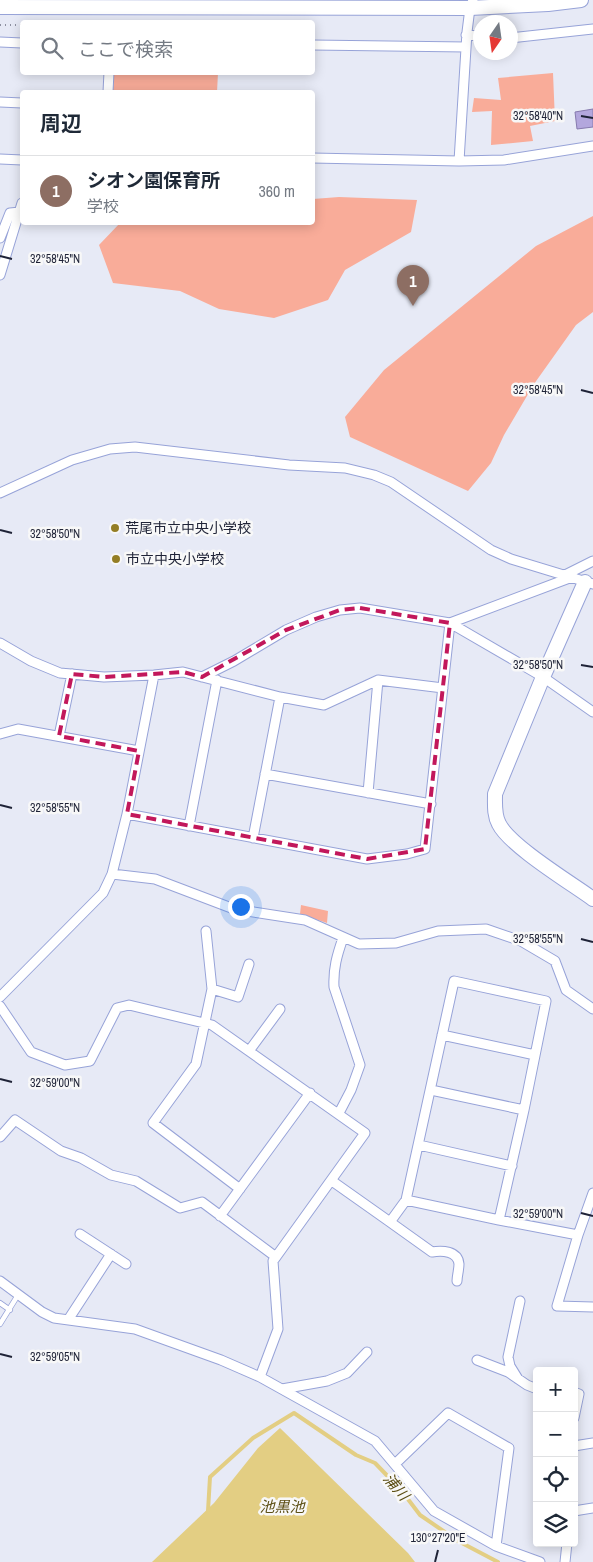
<!DOCTYPE html>
<html lang="ja">
<meta charset="utf-8">
<style>
body{margin:0;font-family:"Archivo Narrow","Noto Sans JP",sans-serif;background:#f6f6f7;color:#1f2937}
.controls{position:absolute;right:15px;bottom:15px;display:grid;overflow:hidden;border-radius:5px;box-shadow:0 2px 12px #0003}
.controls button{width:45px;height:45px;display:grid;place-items:center;padding:0;border:0;border-bottom:1px solid #e0e1e3;background:#fff;color:#1f2937;font:25px sans-serif}
.compass{position:absolute;left:473px;top:15px;width:45px;height:45px;border-radius:50%;background:#fff;box-shadow:0 2px 12px #0003;rotate:193deg}
.you{position:absolute;left:240px;top:906px;width:18px;height:18px;margin:-12px;border:4px solid #fff;border-radius:50%;background:#1a73e8;box-shadow:0 0 0 8px #1a73e833}
.badge{display:grid;place-items:center;width:32px;height:32px;border-radius:50%;background:#0f766e;color:#fff;font-size:16px;font-weight:700}
.pin{position:absolute;translate:-50% -41px;filter:drop-shadow(0 1px 2px #0008)}
.pin::after{content:'';position:absolute;top:26px;width:18px;height:15px;background:inherit;clip-path:polygon(0 0,100% 0,50% 100%)}
.list{margin:0;padding:0;list-style:none}
h2{display:flex;justify-content:space-between;align-items:center;height:65px;margin:0;padding:0 20px;font-size:21px}
h2 small{font-size:16px;font-weight:400;color:#747a83}
.list li{display:grid;grid-template-columns:32px 1fr auto;gap:15px;align-items:center;box-sizing:border-box;height:70px;padding:0 20px;border-top:1px solid #e0e1e3}
.list b{display:block;font-size:19px;white-space:nowrap}
.list p{margin:0;font-size:16px;white-space:nowrap;color:#747a83}
.list em{font-size:16px;font-style:normal;color:#747a83}
.icon{flex:none;width:28px;height:28px;fill:none;stroke:currentColor;stroke-width:2;stroke-linecap:round;stroke-linejoin:round}
.map{position:relative;flex:none;width:593px;height:1562px;overflow:hidden}
.search{position:absolute;background:#fff;box-shadow:0 2px 12px #0003;left:20px;top:20px;width:295px;height:55px;display:flex;align-items:center;gap:12px;box-sizing:border-box;padding:0 18px;border-radius:5px;color:#747a83;font-size:19px}
.panel{position:absolute;background:#fff;box-shadow:0 2px 12px #0003;left:20px;top:90px;width:295px;height:135px;border-radius:5px}
.map>svg:first-child{display:block}
.green{fill:#f9ac99}
.water{fill:#e3ce83}
.lines{fill:none;stroke-linecap:round;stroke-linejoin:round}
.stream{stroke:#e3ce83;stroke-width:4}
.building{fill:#b3a7dd;stroke:#867aae}
.lane-casing{stroke:#97a3d8;stroke-width:6}
.street-casing{stroke:#97a3d8;stroke-width:11}
.secondary-casing{stroke:#97a3d8;stroke-width:16}
.path{stroke:#8d90a0;stroke-width:2;stroke-dasharray:1 4;stroke-linecap:butt}
.lane{stroke:#fff;stroke-width:4.5}
.street{stroke:#fff;stroke-width:9}
.secondary{stroke:#fff;stroke-width:14}
.marked{fill:none;stroke:#c2185b;stroke-width:4;stroke-dasharray:10 6;stroke-linejoin:round}
.ticks{fill:none;stroke:#1f2337;stroke-width:2}
.poi-dot{fill:#947e25;stroke:#f8f8f8;stroke-width:2}
.labels{text-anchor:middle;stroke-width:5;stroke-linejoin:round;paint-order:stroke}
.poi-label{font-size:14px;fill:#1f2337;stroke:#f8f8f8;text-anchor:start}
.water-label{font-size:15px;font-style:italic;fill:#5d4f15;stroke:#f8f8f8}
.ticks-label{font-size:12px;text-anchor:middle;fill:#1f2337;stroke:#f8f8f8;stroke-width:5;stroke-linejoin:round;paint-order:stroke}
</style>
<div class="map">
<svg width="593" height="1562" viewBox="0 0 593 1562">
<rect width="100%" height="100%" fill="#e7eaf6"/>
<path class="green" d="M114,73H218L217,92H113Z
M553,73L555,121L530,126L533,141L491,145L492,111L472,112L474,98L501,100L498,78Z
M339,197L417,200L411,232L345,270L328,300L274,318L219,309L180,291L113,283L99,245L120,223L312,222L313,199Z
M593,216V312L576,325L534,384L504,435L491,463L468,491L350,437L345,417L384,370L536,246Z
M301,905L328,911L327,923L300,914Z"/>
<path class="water" d="M280,1428L408,1553L415,1562H152L214,1503L258,1448Z"/>
<g class="lines">
<path class="stream" d="M208,1511L210,1477L253,1438L294,1413L356,1455L375,1463L401,1490L420,1515L458,1541L498,1562"/>
</g>
<path class="building" d="M593,109V127L577,129L575,112Z"/>
<g class="lines">
<g class="lane-casing">
<path id="lane" d="M0,1303L10,1310
M0,1324L18,1295"/>
</g>
<g class="street-casing">
<path id="street" d="M466,35L480,36
M510,38L593,29
M0,42L22,43
M312,45L466,47
M108,92L109,72
M0,102L22,103
M312,158L459,161L504,160L593,146
M0,159L22,160
M459,161L467,32L470,8L473,0
M0,238L10,213L20,212
M0,275L22,203
M0,493L72,460L110,449L135,447L289,465L345,468L374,475L391,482L491,550L511,559L593,584
M565,575L593,561
M450,623L572,577
M0,643L31,661L60,673L104,677L154,675L183,672L280,697L324,705L378,680L443,688
M202,677L234,661L286,630L316,617L340,610L360,608L450,623L543,677L593,712
M0,734L18,729L139,751
M59,736L72,674
M265,774L431,804
M368,793L378,680
M127,814L367,859L407,854L425,849L450,623
M189,826L217,680
M253,838L280,697
M112,874L155,879L234,909L305,920L359,944L396,943L438,931L486,929L521,941L555,961L566,990L593,1009
M206,931L212,989L196,1064L153,1123L240,1189
M212,989L238,997L249,964
M0,997L103,893L112,874L127,814L154,675
M0,1006L31,1052L65,1065L90,1061L117,1008L129,1005L212,1025L365,1133L273,1261L278,1329L260,1377
M442,1035L535,1055
M249,1051L280,1009
M431,1090L524,1110
M339,1113L351,1090L360,1065L334,987C333,969 337,955 343,938
M0,1137L15,1120L61,1151L81,1158L111,1175L136,1181L180,1208L202,1202L276,1257
M419,1145L512,1166
M332,1181L390,1222L406,1200L454,981L546,1001L524,1110L499,1220
M593,1193L578,1235L557,1306L593,1307
M406,1200L499,1220L578,1235
M220,1216L310,1093
M390,1222L432,1252C442,1250 458,1251 459,1264C459,1270 457,1276 457,1281
M80,1234L126,1264
M0,1281L42,1312L54,1318L135,1329L221,1360L260,1377L375,1441L434,1511L496,1546L540,1562
M68,1320L111,1254
M477,1360L508,1372L527,1385L537,1389
M518,1379L510,1366L508,1357L520,1301
M282,1389L327,1381L347,1373L367,1352
M574,1392L579,1394L574,1418
M574,1446L593,1443
M395,1464L448,1413L509,1448L496,1546
M574,1511L593,1508
M565,1562L567,1543"/>
</g>
<g class="secondary-casing">
<path id="secondary" d="M0,7L470,8L548,4L581,0
M585,582L543,677L495,794C495,805 494,815 499,824C510,846 571,883 593,899"/>
</g>
<path class="path" d="M0,25H22"/>
<use href="#lane" class="lane"/>
<use href="#street" class="street"/>
<use href="#secondary" class="secondary"/>
</g>
<path class="marked" d="M360,608L450,623L425,849L367,859L127,814L139,751L59,736L72,674L104,677L183,672L202,677L286,630L340,610Z"/>
<path class="ticks" d="M581,116L593,118M0,256L12,259M581,390L593,393M0,530L12,533M581,665L593,667M0,805L12,808M581,939L593,942M0,1079L12,1082M581,1213L593,1216M0,1354L12,1357M435,1562L438,1550"/>
<g class="poi-dot">
<circle cx="115" cy="528" r="5"/>
<circle cx="116" cy="559" r="5"/>
</g>
<g class="labels">
<g class="poi-label">
<text x="125" y="533">荒尾市立中央小学校</text>
<text x="126" y="564">市立中央小学校</text>
</g>
<g class="water-label">
<text transform="translate(396 1487) rotate(49)" y="5">浦川</text>
<text x="282" y="1512">池黒池</text>
</g>
</g>
<g class="ticks-label">
<text x="538" y="120">32°58'40"N</text>
<text x="55" y="263">32°58'45"N</text>
<text x="538" y="394">32°58'45"N</text>
<text x="55" y="538">32°58'50"N</text>
<text x="538" y="669">32°58'50"N</text>
<text x="55" y="812">32°58'55"N</text>
<text x="538" y="943">32°58'55"N</text>
<text x="55" y="1087">32°59'00"N</text>
<text x="538" y="1218">32°59'00"N</text>
<text x="55" y="1361">32°59'05"N</text>
<text x="438" y="1542">130°27'20"E</text>
</g>
</svg>
<div class="controls">
<button>+</button>
<button>−</button>
<button><svg class="icon" aria-label="locate" viewBox="0 0 24 24"><circle cx="12" cy="12" r="6"/><path d="M12 2v4M12 18v4M2 12h4M18 12h4"/></svg></button>
<button><svg class="icon" aria-label="layers" viewBox="0 0 24 24"><path d="M12 4l9 5-9 5-9-5zM3 14l9 5 9-5"/></svg></button>
</div>
<svg class="compass" viewBox="-18 -18 36 36"><path d="M0-13l5 13h-10z" fill="#e53935"/><path d="M0 13l5-13h-10z" fill="#747a83"/></svg>
<div class="you"></div>
<div class="pin badge" style="left:413px;top:306px;background:#8d6e63">1</div>
<div class="search"><svg class="icon" aria-label="search" viewBox="0 0 24 24"><circle cx="10" cy="10" r="6"/><path d="M15 15l6 6"/></svg>ここで検索</div>
<section class="panel">
<h2>周辺<small></small></h2>
<ul class="list">
<li><span class="badge" style="background:#8d6e63">1</span><div><b>シオン園保育所</b><p>学校</p></div><em>360 m</em></li>
</ul>
</section>
</div>
